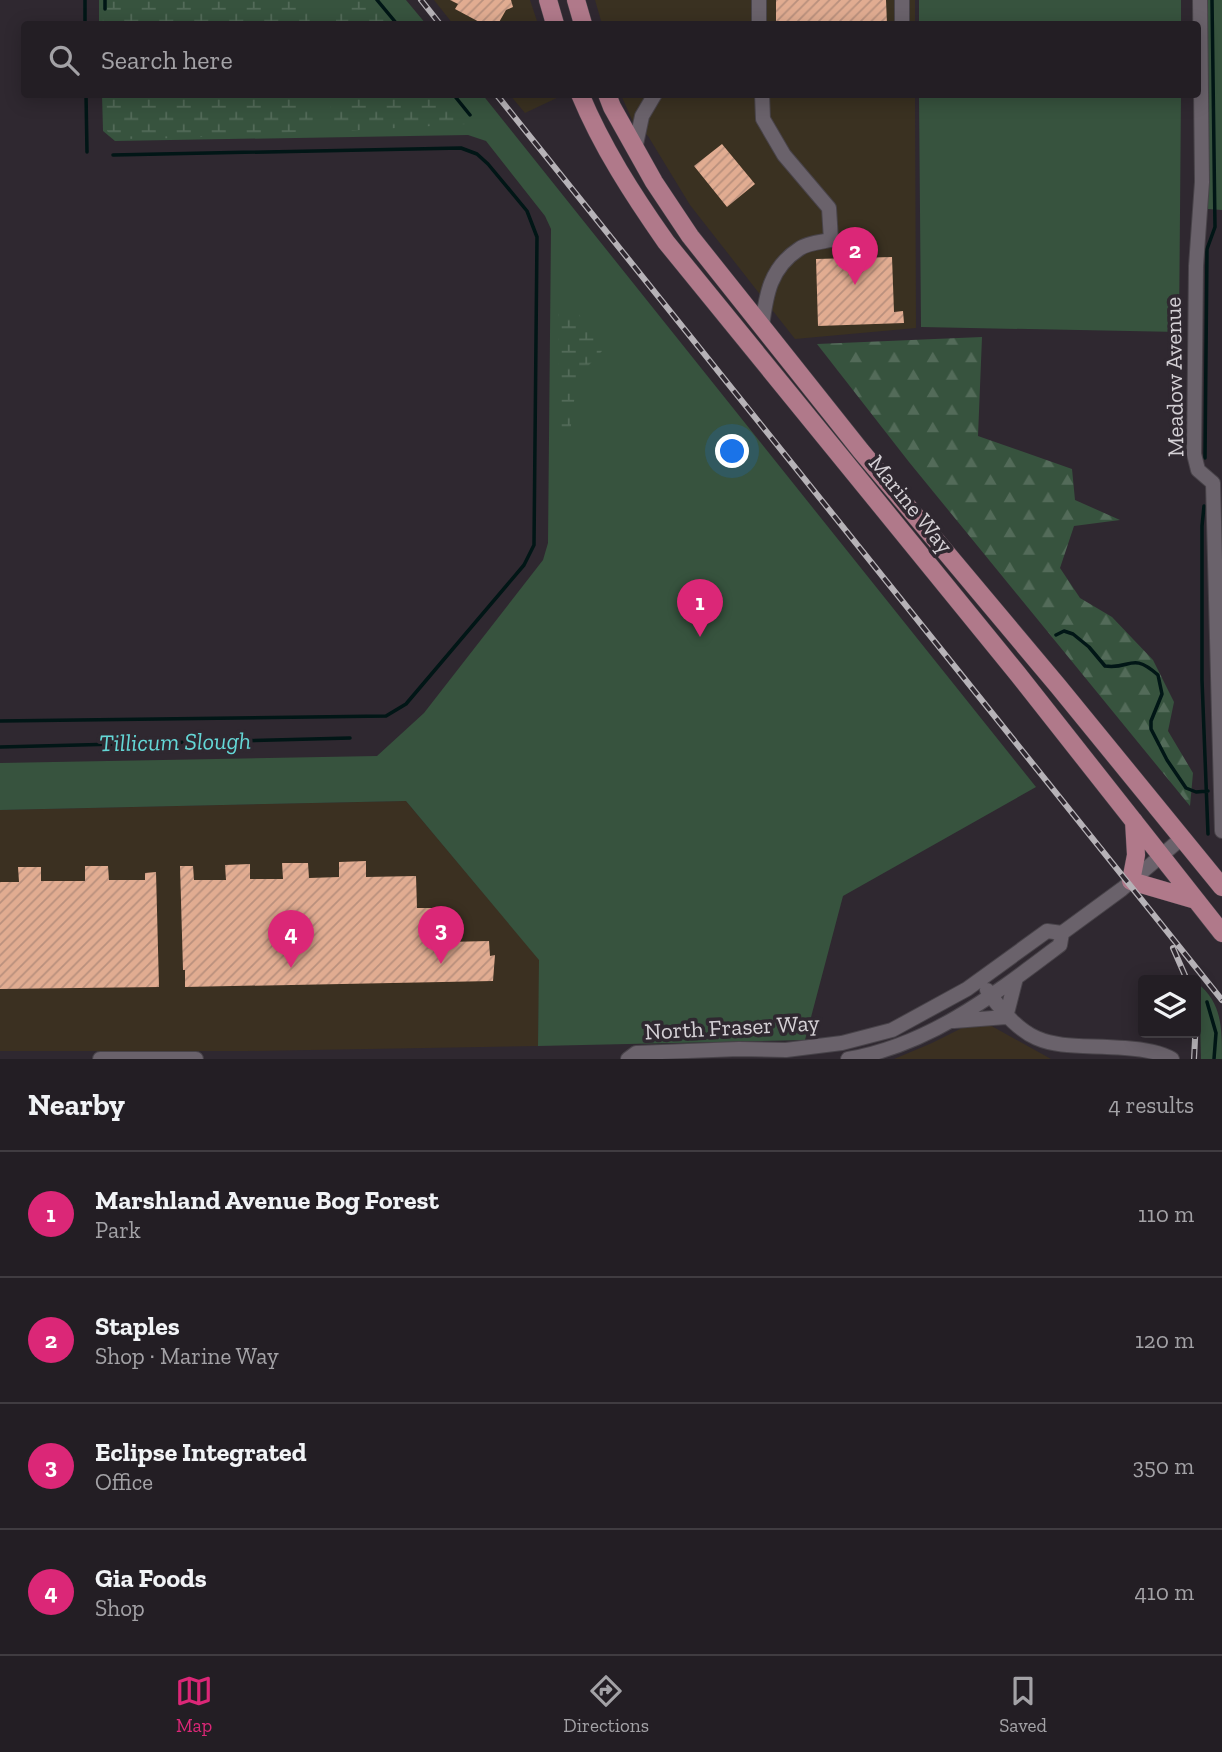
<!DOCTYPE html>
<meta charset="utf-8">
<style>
body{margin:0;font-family:"Zilla Slab",serif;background:#2b272c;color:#f1f3f6}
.controls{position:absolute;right:21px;bottom:21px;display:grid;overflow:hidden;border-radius:7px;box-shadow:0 4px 18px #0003}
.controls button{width:63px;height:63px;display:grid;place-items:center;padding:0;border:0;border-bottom:2px solid #403c41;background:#231e24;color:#f1f3f6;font:35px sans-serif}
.you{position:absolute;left:733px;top:452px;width:24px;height:24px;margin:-18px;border:5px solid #fff;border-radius:50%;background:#1a73e8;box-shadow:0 0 0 10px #1a73e833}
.badge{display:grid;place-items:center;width:46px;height:46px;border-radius:50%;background:#db2777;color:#fff;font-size:23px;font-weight:700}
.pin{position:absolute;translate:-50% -58px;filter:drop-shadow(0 2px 4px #0008)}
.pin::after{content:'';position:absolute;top:37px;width:24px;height:21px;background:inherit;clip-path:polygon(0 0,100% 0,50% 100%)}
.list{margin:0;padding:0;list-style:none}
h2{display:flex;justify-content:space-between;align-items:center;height:91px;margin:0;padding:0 28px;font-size:30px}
h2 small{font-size:23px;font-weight:400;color:#a3a2a6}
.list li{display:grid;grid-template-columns:46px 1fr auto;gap:21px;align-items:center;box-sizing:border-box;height:126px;padding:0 28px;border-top:2px solid #403c41}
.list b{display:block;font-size:26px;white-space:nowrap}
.list p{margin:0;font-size:23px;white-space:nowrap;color:#a3a2a6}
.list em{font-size:23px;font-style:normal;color:#a3a2a6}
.icon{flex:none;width:38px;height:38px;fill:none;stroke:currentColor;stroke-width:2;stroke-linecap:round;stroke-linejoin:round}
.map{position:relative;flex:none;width:1222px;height:1059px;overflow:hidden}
.search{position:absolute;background:#231e24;box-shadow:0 4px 18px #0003;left:21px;right:21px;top:21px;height:77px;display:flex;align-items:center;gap:18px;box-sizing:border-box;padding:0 24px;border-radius:7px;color:#a3a2a6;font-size:26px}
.sheet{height:595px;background:#231e24}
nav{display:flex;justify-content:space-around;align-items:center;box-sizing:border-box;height:98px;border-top:2px solid #403c41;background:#231e24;font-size:19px;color:#a3a2a6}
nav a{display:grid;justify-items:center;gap:4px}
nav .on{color:#db2777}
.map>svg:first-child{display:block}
.commercial{fill:#3a3121}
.industrial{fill:#3b3021}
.green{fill:#37533e}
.forest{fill:url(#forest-firs)}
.wetland{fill:url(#wetland-marsh)}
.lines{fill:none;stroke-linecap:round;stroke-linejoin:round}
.stream{stroke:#011616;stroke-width:3.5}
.building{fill:url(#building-hatch)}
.minor-casing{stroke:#484349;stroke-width:16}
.major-casing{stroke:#484349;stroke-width:19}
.minor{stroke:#6a626b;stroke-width:14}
.major{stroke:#b0798a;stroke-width:18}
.rail-casing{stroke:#b6b2b7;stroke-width:6}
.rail{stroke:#2f2830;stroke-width:3.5;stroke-dasharray:10;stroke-linecap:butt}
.labels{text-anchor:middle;stroke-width:7;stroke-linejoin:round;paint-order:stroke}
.street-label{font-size:23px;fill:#d4d0d5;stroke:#2f2830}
.water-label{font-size:24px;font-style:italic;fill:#64d7d6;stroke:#2f2830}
</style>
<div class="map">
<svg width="1222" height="1059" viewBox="0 0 1222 1059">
<defs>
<pattern id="forest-firs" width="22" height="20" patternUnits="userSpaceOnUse" patternTransform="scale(1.75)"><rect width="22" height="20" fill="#37533e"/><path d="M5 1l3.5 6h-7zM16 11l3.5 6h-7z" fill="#536b59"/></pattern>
<pattern id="wetland-marsh" width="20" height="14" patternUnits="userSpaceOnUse" patternTransform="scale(1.75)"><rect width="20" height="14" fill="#37533e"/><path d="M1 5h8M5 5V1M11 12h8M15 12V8" fill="none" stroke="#536b59"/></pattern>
<pattern id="building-hatch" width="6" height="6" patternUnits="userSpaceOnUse" patternTransform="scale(1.75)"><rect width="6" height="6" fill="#e1ac91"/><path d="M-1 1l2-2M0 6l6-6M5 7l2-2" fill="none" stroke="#b9907d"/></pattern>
</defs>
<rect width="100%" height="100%" fill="#2f2830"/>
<path class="commercial" d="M434,0H530L538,24H453Z
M595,0H915V24H602Z
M510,95H563L525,113Z
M621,95H915L916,328L795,339L690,205L648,136L633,122Z"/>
<path class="industrial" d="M406,801L540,960L538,1046L247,1051H0V810Z
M988,1024L1051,1059H894L932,1043L964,1027Z"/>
<path class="green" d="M99,0H406L426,24H99Z
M919,0H1181V24H919Z
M1205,0H1222V210L1208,209Z
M482,94L1036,787L843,896L805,1040L538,1046L539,960L406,801L0,810V763L377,756L424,713L543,560L548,543L551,229L545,216L486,141L468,135L115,141L103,131L102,95Z
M919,95H1181L1179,332L921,327Z
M1197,983C1222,1002 1222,1028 1222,1059H1201L1200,1019L1196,994Z"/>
<path class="forest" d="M982,337L978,436L1072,469L1075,500L1120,520L1074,526L1060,568L1080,598L1112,617L1153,660L1174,702L1168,731L1193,773L1190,806L909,462L817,344Z"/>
<path class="wetland" d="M102,0H308L310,24H103Z
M336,0H368L387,24H336Z
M106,95H314L312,131L184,138L116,139L107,131Z
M332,95H444L467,124L342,131L330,116Z
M558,308L578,313L602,351L577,378L570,433L560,443Z"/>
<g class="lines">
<path class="stream" d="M85,0V24
M105,0V9
M377,0L397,24
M86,94L87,152
M453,94L470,115
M1205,458L1207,249L1215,227L1212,0
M1204,506L1202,526V680L1208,834
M1056,635L1064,631L1073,634L1089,647L1105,666C1131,670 1131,651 1158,675L1162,694L1151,721V729L1167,760L1186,788L1196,792L1208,791
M0,721L386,716L406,704L524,565L534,545L537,237L527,211L488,164L477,154L461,148L113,155
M0,747L350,738
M1207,1002L1216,1033L1214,1059"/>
</g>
<path class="building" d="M450,0H511L513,7L506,10L498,24H483L455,9L458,4Z
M776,0H886L887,24H776Z
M722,144L755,184L727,207L694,166Z
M892,257L894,312L903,311L904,323L818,326L816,259Z
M366,861V877L416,876L417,908H445L446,942L489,941L490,956L495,955L493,981L185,987V970H183L180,866H193L194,880H226L225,865L250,864V879H283L282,863H308L309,878L339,877V862Z
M85,866H108L109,880H145V873L156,872L159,987L0,989V882H19L18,867H41V881H85Z"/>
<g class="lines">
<g class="minor-casing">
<path id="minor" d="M902,0V24
M1200,0L1202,182L1196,266L1194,454L1198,470L1213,483
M759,24V0
M635,149L642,116L655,94
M762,326C766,295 770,268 799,249C807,243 821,242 831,240L829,208L784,155L763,119L762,94
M1213,483L1222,831
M987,990C1031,1055 1055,1043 1125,1048C1141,1049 1158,1051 1172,1059
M954,1021L1006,1017L1016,978
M100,1059H196
M628,1059L636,1053L739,1049L786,1050L842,1043L892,1030L967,989L1047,931L1062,933L1122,889L1182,838
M848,1059C930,1045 995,994 1060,945L1062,933"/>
</g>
<g class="major-casing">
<path id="major" d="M548,0L555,24
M576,0L583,24
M580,94C602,147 633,195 666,242L1017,673L1222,933
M607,94L612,107L654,182L690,236L861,451L1058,686L1222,887
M1134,821L1136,855L1131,881L1196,900"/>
</g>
<use href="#minor" class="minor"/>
<use href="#major" class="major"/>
<g class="rail-casing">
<path id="rail" d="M421,0L440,24
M496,94L1222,1000
M1173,948L1187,980
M1194,1059L1196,1020"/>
</g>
<use href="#rail" class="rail"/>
</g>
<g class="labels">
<g class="street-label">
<text transform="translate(1174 377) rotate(-91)" y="8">Meadow Avenue</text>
<text transform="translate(911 504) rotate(51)" y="8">Marine Way</text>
<text transform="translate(732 1027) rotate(-3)" y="8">North Fraser Way</text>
</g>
<g class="water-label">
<text transform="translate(175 742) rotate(-1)" y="8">Tillicum Slough</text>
</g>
</g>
</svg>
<div class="controls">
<button><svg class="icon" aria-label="layers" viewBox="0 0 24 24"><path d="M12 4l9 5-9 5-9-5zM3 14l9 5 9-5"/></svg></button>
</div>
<div class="you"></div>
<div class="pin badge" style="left:700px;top:637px">1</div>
<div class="pin badge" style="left:855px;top:285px">2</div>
<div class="pin badge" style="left:441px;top:964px">3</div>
<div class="pin badge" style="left:291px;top:968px">4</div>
<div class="search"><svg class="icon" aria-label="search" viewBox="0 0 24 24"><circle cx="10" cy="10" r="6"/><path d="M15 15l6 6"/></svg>Search here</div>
</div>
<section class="sheet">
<h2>Nearby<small>4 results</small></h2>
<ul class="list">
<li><span class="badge">1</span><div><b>Marshland Avenue Bog Forest</b><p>Park</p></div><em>110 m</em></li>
<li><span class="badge">2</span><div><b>Staples</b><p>Shop · Marine Way</p></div><em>120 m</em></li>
<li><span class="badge">3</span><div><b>Eclipse Integrated</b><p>Office</p></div><em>350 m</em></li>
<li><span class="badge">4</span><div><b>Gia Foods</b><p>Shop</p></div><em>410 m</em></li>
</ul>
</section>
<nav>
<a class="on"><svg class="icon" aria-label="map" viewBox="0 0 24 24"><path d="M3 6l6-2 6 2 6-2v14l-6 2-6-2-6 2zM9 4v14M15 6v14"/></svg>Map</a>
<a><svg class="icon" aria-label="directions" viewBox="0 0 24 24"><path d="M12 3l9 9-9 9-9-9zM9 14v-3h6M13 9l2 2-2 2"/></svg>Directions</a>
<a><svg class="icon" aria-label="saved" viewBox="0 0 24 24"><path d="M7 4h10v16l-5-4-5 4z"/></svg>Saved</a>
</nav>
